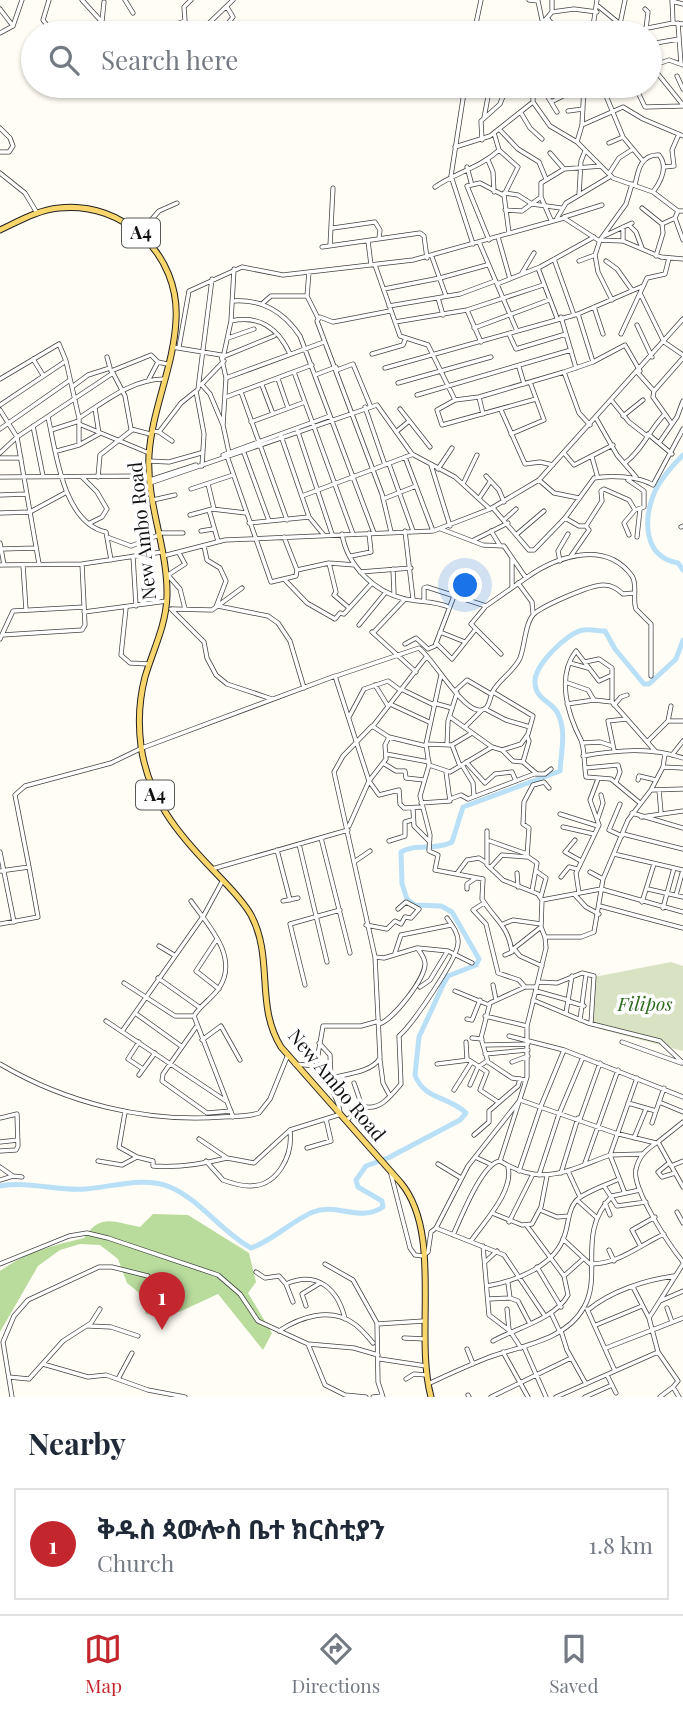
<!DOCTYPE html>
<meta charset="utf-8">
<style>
body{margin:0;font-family:"Playfair Display","Noto Sans Ethiopic",serif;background:#f2f2f3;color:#1f2937}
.you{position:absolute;left:466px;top:586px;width:24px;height:24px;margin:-18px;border:5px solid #fff;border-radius:50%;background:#1a73e8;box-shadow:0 0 0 10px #1a73e833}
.badge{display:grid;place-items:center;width:46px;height:46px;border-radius:50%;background:#c4262e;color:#fff;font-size:23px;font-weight:700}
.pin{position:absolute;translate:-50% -58px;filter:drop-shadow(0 2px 4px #0008)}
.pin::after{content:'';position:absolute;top:37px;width:24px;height:21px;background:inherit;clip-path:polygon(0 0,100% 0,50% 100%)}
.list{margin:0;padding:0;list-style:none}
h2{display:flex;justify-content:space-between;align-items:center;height:91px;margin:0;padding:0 28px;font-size:30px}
h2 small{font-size:23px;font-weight:400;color:#747a83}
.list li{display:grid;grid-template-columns:46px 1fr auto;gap:21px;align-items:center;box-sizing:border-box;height:112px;margin:0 14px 14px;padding:0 14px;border:2px solid #e0e1e3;border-radius:0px}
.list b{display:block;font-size:26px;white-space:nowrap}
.list p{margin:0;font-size:23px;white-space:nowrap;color:#747a83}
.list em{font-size:23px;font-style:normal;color:#747a83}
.icon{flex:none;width:38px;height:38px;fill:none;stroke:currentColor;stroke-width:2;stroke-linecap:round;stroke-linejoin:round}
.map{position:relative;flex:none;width:683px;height:1397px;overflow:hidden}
.search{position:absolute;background:#fff;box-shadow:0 2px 5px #0004;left:21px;right:21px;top:21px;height:77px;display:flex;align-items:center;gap:18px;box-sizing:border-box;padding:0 24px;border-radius:38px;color:#747a83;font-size:26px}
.sheet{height:217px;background:#fff}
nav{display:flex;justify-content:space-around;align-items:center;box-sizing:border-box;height:98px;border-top:2px solid #e0e1e3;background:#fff;font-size:19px;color:#747a83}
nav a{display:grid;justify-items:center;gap:4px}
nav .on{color:#c4262e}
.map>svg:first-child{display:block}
.forest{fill:#b9dc9c}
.cemetery{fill:#d9e3c4}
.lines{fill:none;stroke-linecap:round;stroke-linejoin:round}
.river{stroke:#b9e0f7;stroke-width:5}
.minor-casing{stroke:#444;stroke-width:5}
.major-casing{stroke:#222;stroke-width:7}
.minor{stroke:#fff;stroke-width:3.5}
.major{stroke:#f9d66b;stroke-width:5}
.labels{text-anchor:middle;stroke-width:7;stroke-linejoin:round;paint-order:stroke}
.shield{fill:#fff;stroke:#585858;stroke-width:2}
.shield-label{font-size:18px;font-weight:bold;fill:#111}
.street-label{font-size:19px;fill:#111;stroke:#fff}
.park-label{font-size:19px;font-style:italic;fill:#2f6b1f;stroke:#fff}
</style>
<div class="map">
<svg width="683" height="1397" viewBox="0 0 683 1397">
<rect width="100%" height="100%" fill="#fffdf5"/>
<path class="forest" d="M153,1214L188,1215L249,1253L256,1282L248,1293L272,1333L263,1350L218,1294L179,1312L146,1314L138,1292L127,1283L118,1259L100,1245L80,1244L60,1250L38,1266L0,1332V1271C24,1253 54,1245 84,1238C100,1213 114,1222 140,1227Z"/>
<path class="cemetery" d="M671,962L683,966V1051L600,1029L590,1021L594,977Z"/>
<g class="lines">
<path class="river" d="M683,455C674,464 661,479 655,491C643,519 643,557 678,563L683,570
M0,1186C29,1181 57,1191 85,1189C112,1187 145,1176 170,1187C202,1201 221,1232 251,1248C274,1240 291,1221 313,1212C337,1202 359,1223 383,1207L382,1201L358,1187L356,1180L366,1166L388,1158L460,1120L466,1113C449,1096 424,1100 415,1075L419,1037L443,985L448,976L476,965L479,959L452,912L441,906L415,905L407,899L402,884L401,852C416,843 435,851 452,842L463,807L560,771C561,752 567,729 557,712C550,700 536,700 535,683C533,666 568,632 583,630C590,629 599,631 605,631L615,649L644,684H649L676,659L683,640"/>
<g class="minor-casing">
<path id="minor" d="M49,0L43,20L53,33
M82,0L112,33
M125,0L133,13
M529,0L538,1L542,20
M672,0L673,22
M672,1L683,4
M598,6L620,24L624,32
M0,9L13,26L22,0
M645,9L648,12L646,29
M552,12L574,9L597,12
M547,18L560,33
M102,21L104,2
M678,23L681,64
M620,24L625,0
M475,27L538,24
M0,33L13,26
M151,33L185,21L184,7L191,0
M206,33L207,25L233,0
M220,33L233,17L227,7
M474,33L481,0
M534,33L552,12V0
M592,33L597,0
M623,33L673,23L683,24
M650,44L679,39
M650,64L683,105
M652,66L669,60L683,65
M677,76L683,89
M465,86L451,176L473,244
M527,86L533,97
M602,86L623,137L643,161
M635,86L645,107L683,106
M543,89L557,112
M602,89L613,86
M533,102L550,126L577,142L613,178L653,192L678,211H683
M551,102L571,92
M568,111L583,109
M521,113L530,128L542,139
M484,118L490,86
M582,125L623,107L643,119L683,136
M0,128L10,138L13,146L9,152H0
M499,129L518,149L539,162L546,179
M494,133L499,150L518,167L504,195L509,233
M482,140L481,121L500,104L507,86
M577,142L582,125L584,86
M609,143L623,137
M455,147L490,136L533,102V97L547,86
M550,153L564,169
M488,160L493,172L494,192
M467,167L471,182
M664,167L674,166L672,150L679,134
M610,172L619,158L633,149
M0,173L25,193L37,213
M635,185C638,170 641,154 659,155C668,166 662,180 653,192
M435,187C455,173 481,167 499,150
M504,193L518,195L532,204L561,208
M579,195L581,161L585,151
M642,208L662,224L663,233L656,256
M505,210L522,211L541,197
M564,217L602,205
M557,218L566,203L611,176
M675,218L683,240
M551,220L541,197V183L564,169L601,166
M662,224L675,218L678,211
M629,225L636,232L642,248
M623,227V241
M333,228L375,222L380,230L379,238
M140,233L159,211L177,203
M604,236L632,223
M498,237L510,279
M489,240L467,186L480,183L503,195
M368,241L371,265
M479,242L517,331
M330,246L333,188
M322,247L420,233L424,236L427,258
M432,257L446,296
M554,259L574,315
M579,261L595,255
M606,261L617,269L632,290
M375,265L400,336L428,345L455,400L479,397L564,372L593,362L625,345L640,371
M538,268L557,318
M309,272L307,296L318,318
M522,273L534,253
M497,284L540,267L594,237
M384,289L440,278L487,265
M641,295L664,342L683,355
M438,298L443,315
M612,300L598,272L595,255L600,240L626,204L632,184
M233,301C262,299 283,311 300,336L374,533
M263,303L271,296H307
M389,306L460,294L495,281
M594,307L603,334
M390,311L333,322L320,317L317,321L382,494L391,532
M578,314L593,362
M561,317L576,368
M231,321C260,315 278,328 290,354
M395,322L467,310
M637,325L652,357
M474,328L549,300
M509,334L516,349L566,334
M621,334L647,278L665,274L669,258
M228,338L254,329
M481,342L467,310L543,285
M172,347L221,355L226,378
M179,347L189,291L242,267L283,275L413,260L564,218L598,240L623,241L661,257L683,259
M372,354L403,345L405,340
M225,356L274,336
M107,357L110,368
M223,358L231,321L234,269
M33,359L43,375
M519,367L524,384
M385,368L578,314L643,286
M337,370L353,364L370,405
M111,371L151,355L158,362L167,364
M294,372L353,534
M564,372L579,413L590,425
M638,373L654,391
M315,375L336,367
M0,379L59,344L66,361L79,418C104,402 132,379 164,379
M149,379L158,362
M278,379L288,408
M398,383L491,357
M201,385L224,361
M202,385L210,394L223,425
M262,385L273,414
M72,387L88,375L110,368
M198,389L212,279
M241,392L287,520
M417,395L571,350
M226,397L312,365
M479,397L483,414
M455,400L437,410L442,425L536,399
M612,401L629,422L647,436
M0,405L66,361
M365,407L385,465
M400,409L430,447
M0,410L17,437L39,564
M501,410L525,464L540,462L553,465
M623,416L643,400
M48,417C56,452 63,523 106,532L111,560
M596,418L617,455L636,477
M251,422L305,402
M79,424L149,453
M672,424L653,397L654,391L683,358
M33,426L43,476
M0,429L70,380
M297,429L332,534
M51,430L79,421
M152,431L159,432L181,403L196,391L204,434L202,466
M159,432L172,441
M396,432L408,422
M511,434L544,420L530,382
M648,434L672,454
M281,436L309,517L323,534
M659,443L677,417L683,401
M79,445L99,434L95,408
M243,450L269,521
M57,451L79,445V418
M0,453L17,437L113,373L125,396L131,429L150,434
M229,453L223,425L226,378L324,342
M564,453L574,465L613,445
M223,455L330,416
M227,456L271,582L296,576L297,570
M405,457L433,531
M592,457L597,475
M0,458H21
M149,461L169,462L201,453
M625,463C643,449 648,432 664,415
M389,464L413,531
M431,465L450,526
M438,469L452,448
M486,476L499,490L504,502
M0,477L149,476
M82,477L97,492L107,509L102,517L90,523
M98,477L100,455L132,430
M150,480L196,465
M539,480L554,493L579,498
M150,483L377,405L412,454L455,477L490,509
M208,484L214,509
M463,484L477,455
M191,489L233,475
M0,495L26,494
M302,496L411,455
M480,497L490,482
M383,499L416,486
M153,500L175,495
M493,508L529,550H534L565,518L594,478C609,475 639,476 653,485C663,466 673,448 683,429
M209,510L218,541
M0,513L30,512L65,493
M190,515L212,509L246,513
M565,518L579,526H586L589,530L571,556
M505,519L516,509
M249,523L309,517
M586,526L602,501L601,491L604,489L629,500L635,510L644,507V491L628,480
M681,527L683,526
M441,529L483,545L504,546L526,578C555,557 605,539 632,576C638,585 632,598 636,609L651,624V676
M201,531L213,529
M405,531L413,599
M491,531L499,544
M159,533H183
M342,534C347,565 374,592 405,599C420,602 435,601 449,607
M517,534L544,511
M629,535L624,523L635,510
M107,537L131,546L159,535
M284,537L297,570L329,563L355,565
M637,537L640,509
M472,541L508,523
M0,543L4,565
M204,546L207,560L220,568L226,581L216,607
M1,549L36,548
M133,556L136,606
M163,556L225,540L433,531L490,509L539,480L683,319
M351,556L371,552L369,533
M560,561L558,551L568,534
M329,563L336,592L334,595L348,607
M0,565L82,564L162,552
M23,565L26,610
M393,569L394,593
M360,572L411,568
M166,573L180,589L185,609
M168,575L185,564L179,553
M285,580L307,603L335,619L340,613L344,614L372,583
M518,583L532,602L533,613
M512,587V558
M424,601V588L427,587L486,606
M218,606L268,616L278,623L290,641L304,688
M126,608L121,655L130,663L149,664
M171,609L204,642L207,658L216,675L227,684L272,699
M172,609L212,610L242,588
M84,612L167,601
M359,625L386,592
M372,632L416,672
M440,632L465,642
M373,633L405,599
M2,635L82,630L85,625L82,564
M0,639L13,611L84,607
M436,643L452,659L475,630
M405,644L416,638L428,649L435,646L454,596
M501,654L471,624L486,606L526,578
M585,662L599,659L612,668V702L656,752
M570,663L588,668
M441,675L426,744L429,765L420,796L430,835L429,851L438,855L435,870L483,879L482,899C495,920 508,925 512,952L505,955
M612,675L599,681L576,651C556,677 568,715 581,740C585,749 584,766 586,777L611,779L640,803
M336,676L419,648C433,659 461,708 478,710C490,712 489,698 493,691C500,679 515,670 520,658C525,646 525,621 535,613C545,605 592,584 604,585C612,585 617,589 623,594L634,593
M568,683L588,690L594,700
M375,685L388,706
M401,689L434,705
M456,690L467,680L491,694
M434,703L452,708
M390,704L429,722
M567,704L594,700L612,702
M614,705L621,697L627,695
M485,709L506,720L530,727
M349,717L364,689L388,681L400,690
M450,717L492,747L502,750L521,744L528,734L533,716L493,692
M668,721H683
M373,726L427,656
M466,726L482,710
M649,740L668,721L671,706
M582,743L600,742L612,746
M426,744L452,745L472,733
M447,745L448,721L457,693
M452,745L460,766
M502,750L513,761L523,762L537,774
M614,750L608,721L626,719
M386,754L429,762
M672,755L683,741
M583,756C617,750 650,747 683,758
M466,762L485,783L495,774L512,772L516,781
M523,762L529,741L527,736
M383,763L396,771H405L406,778L424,780
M429,765L450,772L492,747
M462,765L473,783L474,796
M663,767L683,768
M585,768L618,765L620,772L616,782
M638,780L639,776L656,780
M651,790L683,789
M659,790L661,813
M450,799L461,795L468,799L534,774H545L551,769
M421,803L450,801L446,772
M620,804L609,830L622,836
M413,809L414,826L429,841
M632,813L683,828
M560,814L598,826
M641,817L683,811
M598,818L603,803L601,795
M349,826L369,781L386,759L385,745L389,737
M563,827L594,834
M487,831V865L503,880L538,894L542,900
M623,834L683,849
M321,838L350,953
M575,840L565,852L581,861
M389,841L405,836V822L412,820
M490,841L527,854
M299,844L327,962
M277,850L290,900
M0,852L14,922
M614,854L683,870
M354,862L370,851
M490,868L502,855L527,857
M212,869L348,830
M0,871L29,867L15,795L25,786L111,763L142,748L335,676L369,781L379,795L399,790L400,804L404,808L421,807
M536,871L546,878L541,896
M458,872L467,860L479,858L485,862
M590,872L603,879
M517,873L518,887
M561,877L569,867L577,869
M467,889V884L476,878
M648,889L683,897
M532,891L537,863L527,856L529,828L523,824L524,802L533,785L544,782L549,788
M579,893L576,873L599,825L590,800L598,779
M575,895L586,907L599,914
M676,895L683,870
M191,901C207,924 240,957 219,988C212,999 200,1005 194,1016L233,1117
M283,901L298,898
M642,902L654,864
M484,903L473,910L486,924L498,973L519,980L525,987
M600,906L683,928
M663,908L674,868
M0,924L38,917L29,867
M503,924L513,920L541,924
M366,925L387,929L395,921L401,924L405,917L411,918L419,909L406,902L398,909
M545,937L541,927L542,900L601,889L683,912
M217,939L196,971L219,989
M159,946L174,955
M418,948L448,951L472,963
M514,949L520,956L542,966
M512,950L541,927
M395,953L401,935L451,925
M375,957L384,958L417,948C421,953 424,956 425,963C426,978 393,1020 379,1024
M158,978L199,1007
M539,982L557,983L582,973L594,976L591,1023
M124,983L175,1016H194
M305,985L290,924L340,910
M493,985L496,1000
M420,987L430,980L447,952
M455,991L489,1005
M536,991L568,1000
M533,1000L588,1023L660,1041L683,1063
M568,1001L584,1006
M135,1013L181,1046
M566,1013L572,976
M485,1016L527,1026
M467,1019L472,1020L480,1000
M580,1020L586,974
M106,1021L226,1101
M196,1027L163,1074L162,1081L207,1113L231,1111
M123,1030L204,915L223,880
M509,1036L564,1050L683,1097
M472,1038L482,1039
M202,1040L221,1026L240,1060
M139,1042L128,1059L143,1069
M466,1042L467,1060
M622,1042L681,1063
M319,1043L330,1055L331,1078
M484,1045L528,1044
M485,1054L528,1050
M380,1060L383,1083L390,1096
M512,1062L528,1056
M0,1064C66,1103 146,1123 222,1117C234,1116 247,1117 259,1113L270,1099L287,1057
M295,1064L316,1066L323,1026H361L379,1021
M437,1064L469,1060L487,1072L480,1090L498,1102
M139,1075L155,1053
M526,1080L512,1078L488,1062L481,1038L490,1003L525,987H536
M354,1083L362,1106C379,1112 391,1096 401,1084L399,1036C412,1025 458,958 458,943C459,934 452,925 447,918
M470,1085L478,1067L487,1061
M454,1090L471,1063
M520,1100L615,1133L656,1143
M659,1102L683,1112
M628,1103L656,1111L664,1088
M125,1112L119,1147L137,1157L153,1161V1166C178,1168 203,1164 227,1158
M340,1115C341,1101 329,1093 331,1078C347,1074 372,1072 380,1058L375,957L334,772L343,756L372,726L389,737L426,746
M0,1118L17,1114L18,1146L16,1150L0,1151
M580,1119L600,1063
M346,1121L362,1106
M683,1122L658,1142L683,1187
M652,1123L656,1111
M474,1135L489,1122V1111L518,1086L520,1079
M634,1138L646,1109
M199,1139L227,1158L254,1163L290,1130L338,1115
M0,1142L18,1140
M656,1143C646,1150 639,1156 636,1169C631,1188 670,1246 683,1262
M307,1148L331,1141L326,1119
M475,1157L490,1164
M98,1161L122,1165L137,1157
M206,1161L223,1180C231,1183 241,1186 250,1186C278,1186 293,1155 290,1131
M500,1161C543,1187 567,1171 610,1155L637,1078
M585,1163L618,1070
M669,1163L658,1172L662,1177L675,1173
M438,1164L461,1178
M671,1166L683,1161
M0,1167L13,1176L22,1177
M519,1171L541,1106L564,1050
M568,1171L580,1197
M561,1173L578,1118
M391,1174L410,1248L415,1255L423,1256L428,1252L431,1232L436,1228L468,1166L520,1100
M539,1175L559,1114L583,1057
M0,1180L13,1176
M604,1186L617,1206L646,1202
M624,1191L610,1155L642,1154
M577,1200L596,1217
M605,1203L610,1215
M540,1210L557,1217L568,1216
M677,1212L683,1223
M492,1213L522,1225L532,1224L541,1207L547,1176
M509,1222L533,1174
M436,1228L504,1255L545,1316
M453,1235C461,1218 482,1163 500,1161L527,1077V1026L546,948L545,937H581L594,932L603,879L628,820L651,790L663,767L665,754
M563,1239L590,1264C617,1265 640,1245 664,1234
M471,1241C484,1222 514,1191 508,1167
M640,1245L632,1230L655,1217
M483,1246L489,1315L510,1331L521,1348
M609,1250L614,1261
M485,1262L497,1251
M0,1264L69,1236L87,1233L108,1238L218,1275L240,1294L258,1321L308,1344L325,1385L345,1395L366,1397
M325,1264L353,1280L377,1323
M537,1267L561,1307
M256,1272L265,1278L279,1276L286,1284C317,1270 338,1289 345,1319
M564,1276L583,1259
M286,1284L293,1302
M487,1286C516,1281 556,1266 565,1234C569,1222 568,1207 579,1198C590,1190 606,1185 619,1179
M633,1287L649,1318
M510,1298L518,1301L529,1322
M488,1299L510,1298L508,1283
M660,1301L683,1291
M306,1306L302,1294L320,1283
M667,1308L672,1322
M507,1309L509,1330
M587,1309L615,1371
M588,1310C611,1291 645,1280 674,1276
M551,1313L559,1330
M596,1325L642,1306
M89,1326L111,1327L138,1336
M279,1331C300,1317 330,1307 353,1323C361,1328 367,1336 373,1343
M561,1331L567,1350L586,1384
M404,1338L425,1339
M493,1341C516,1328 555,1319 568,1295L564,1276L527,1226
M308,1344L354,1348L378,1355
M524,1347L546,1397
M606,1348L683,1318
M467,1349L473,1364
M503,1352L528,1397
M380,1359L426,1366
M43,1364L88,1377L106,1375L148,1390L185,1397
M607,1375L616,1393
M9,1377L29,1379L63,1341L91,1323L100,1309
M118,1379L132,1353
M406,1379L414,1374L427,1375
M428,1384C447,1375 467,1366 487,1358C519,1346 566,1341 584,1307C603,1274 576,1233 612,1196L640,1190
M468,1395L469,1397
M12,1397L3,1342L14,1316L28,1300L99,1267H112L148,1276L157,1309
M373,1397L382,1396
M383,1397L378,1382L377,1324L424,1321
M491,1397L571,1358
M556,1397L658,1352
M585,1397L612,1385
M660,1397L673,1387
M679,1397L673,1387L678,1381L658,1352L649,1318L683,1264"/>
</g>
<g class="major-casing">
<path id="major" d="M0,230C19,221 38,210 59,208C124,201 180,255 176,320C174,366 152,409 149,455C146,503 168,548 167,596C166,626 153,650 145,677C139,700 138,723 141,746C148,798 178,834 214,871C227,885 242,899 251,915C274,958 255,1005 281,1047L401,1183C443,1234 414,1334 431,1397"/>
</g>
<use href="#minor" class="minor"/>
<use href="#major" class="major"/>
</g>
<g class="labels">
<g class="shield">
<rect x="122" y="218.5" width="38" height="29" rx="5"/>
<rect x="136" y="780.5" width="38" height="29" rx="5"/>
</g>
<g class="shield-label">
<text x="141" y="239">A4</text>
<text x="155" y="801">A4</text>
</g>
<g class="street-label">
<text transform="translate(142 531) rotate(-96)" y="7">New Ambo Road</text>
<text transform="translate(337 1085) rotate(50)" y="7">New Ambo Road</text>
</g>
<g class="park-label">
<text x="645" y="1011">Filipos</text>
</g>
</g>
</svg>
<div class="you"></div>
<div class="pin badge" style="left:162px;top:1330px">1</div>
<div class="search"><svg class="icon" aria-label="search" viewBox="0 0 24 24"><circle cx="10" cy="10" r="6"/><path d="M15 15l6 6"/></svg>Search here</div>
</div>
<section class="sheet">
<h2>Nearby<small></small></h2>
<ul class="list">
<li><span class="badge">1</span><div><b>ቅዱስ ጳውሎስ ቤተ ክርስቲያን</b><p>Church</p></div><em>1.8 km</em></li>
</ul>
</section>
<nav>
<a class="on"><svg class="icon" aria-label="map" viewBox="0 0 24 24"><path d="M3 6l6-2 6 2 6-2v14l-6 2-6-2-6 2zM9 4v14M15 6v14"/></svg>Map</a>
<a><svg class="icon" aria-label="directions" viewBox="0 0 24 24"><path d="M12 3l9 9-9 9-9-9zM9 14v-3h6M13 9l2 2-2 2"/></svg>Directions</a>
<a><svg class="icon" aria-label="saved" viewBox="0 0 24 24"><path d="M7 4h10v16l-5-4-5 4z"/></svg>Saved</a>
</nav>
